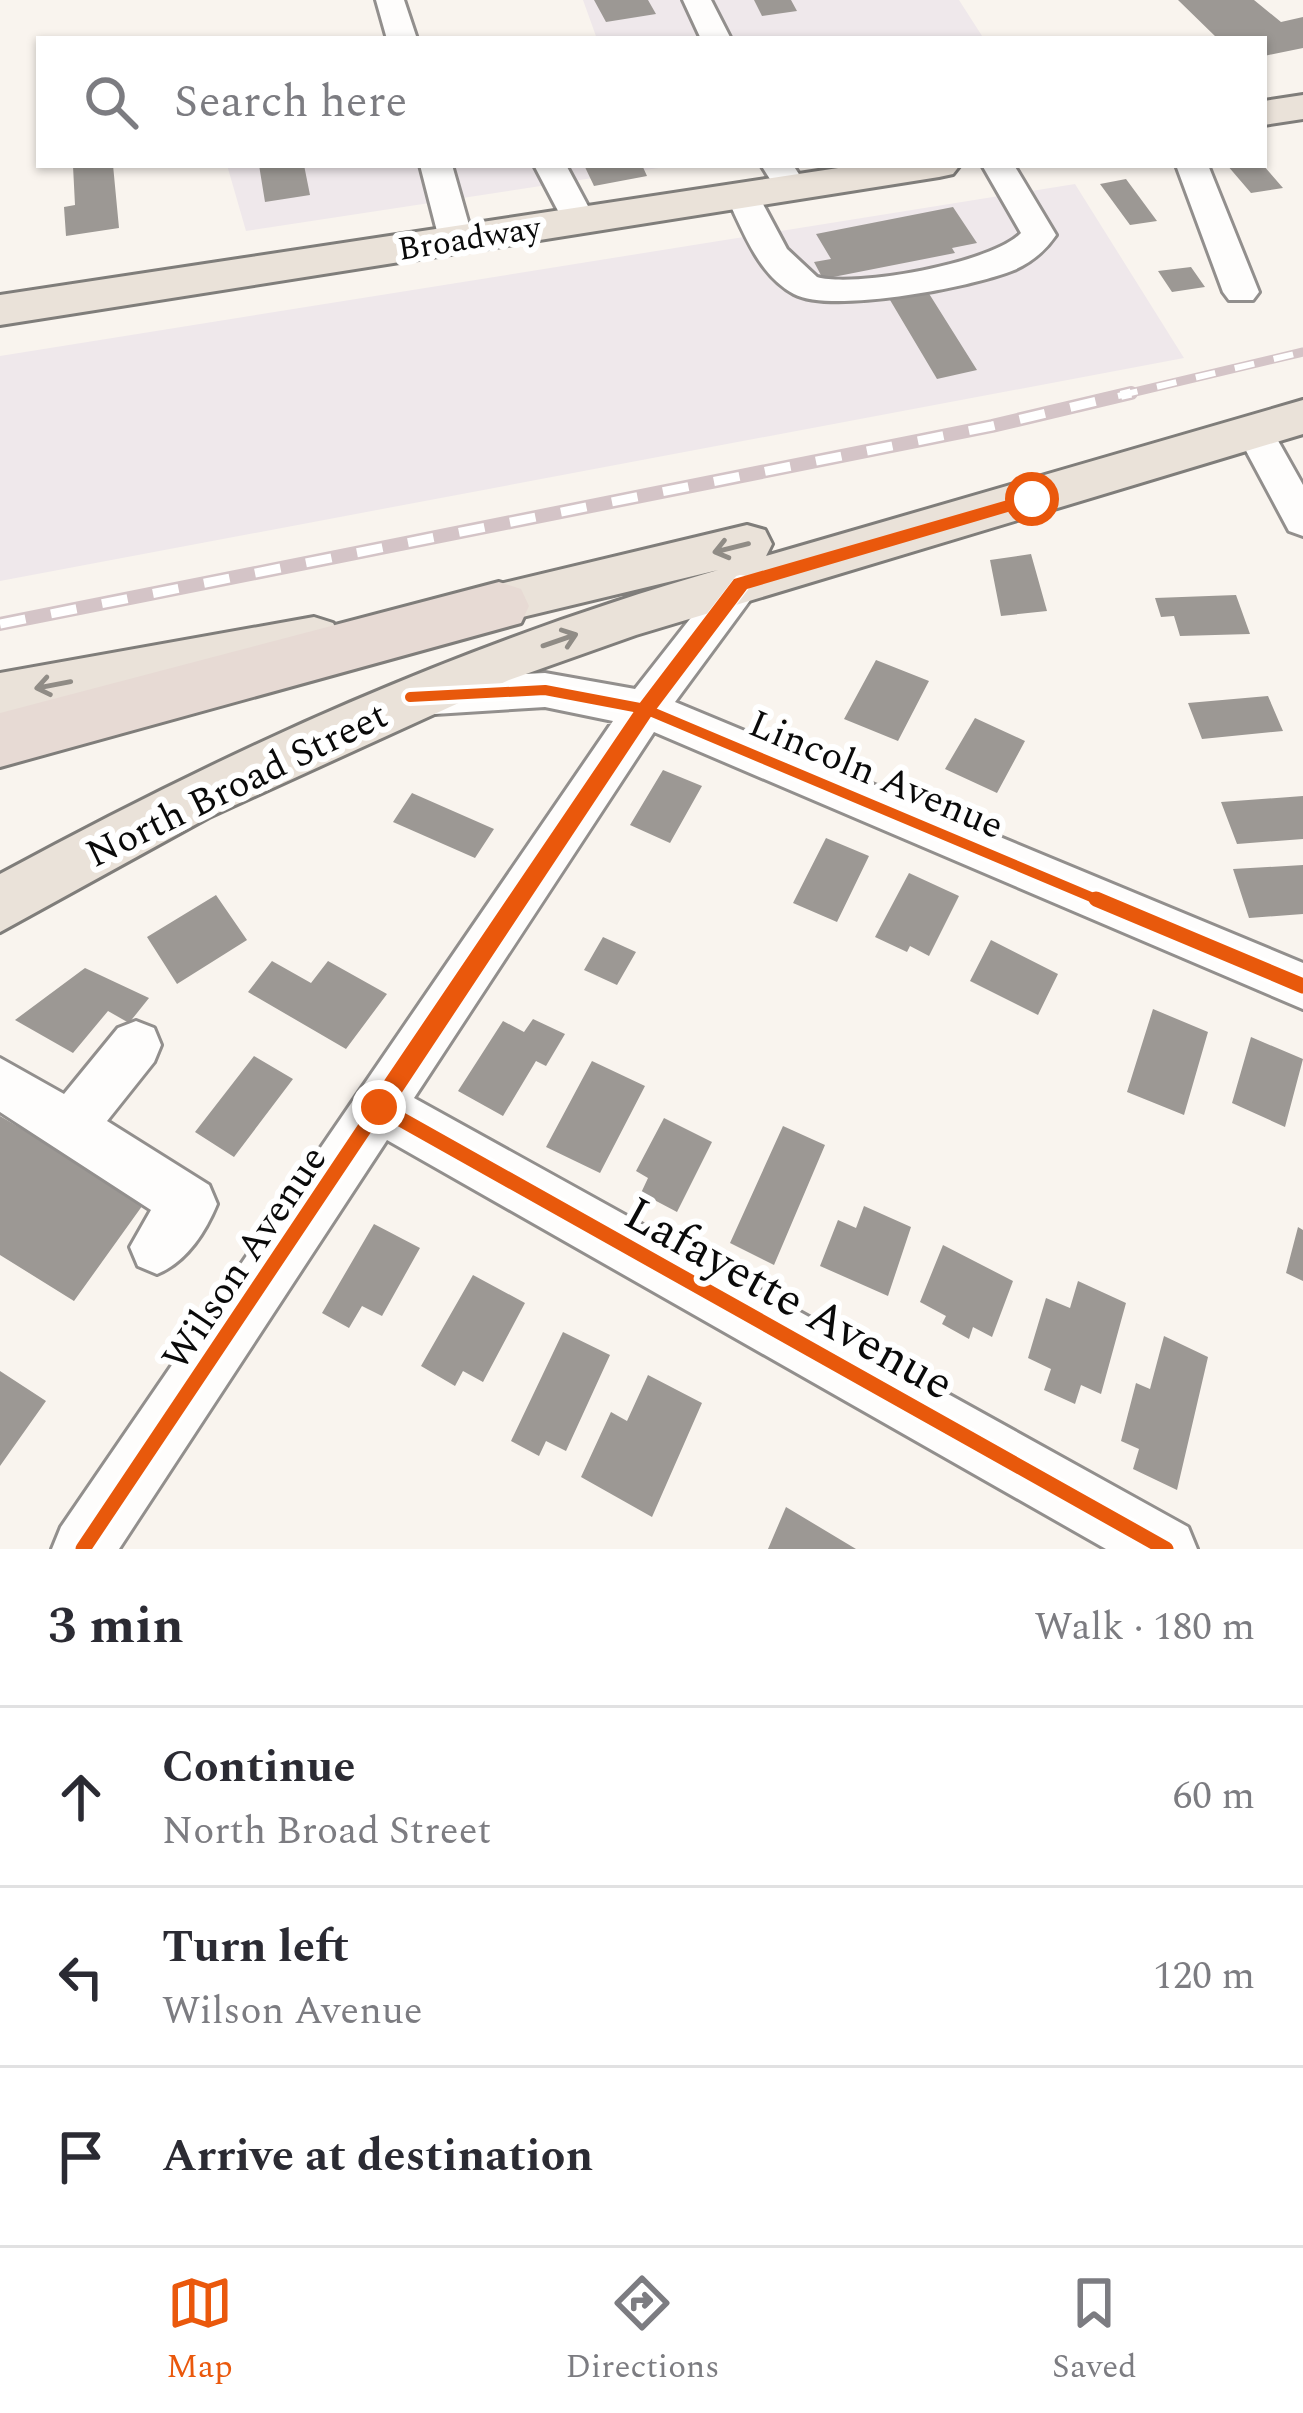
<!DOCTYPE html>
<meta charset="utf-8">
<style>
body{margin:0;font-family:Spectral,serif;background:#f2f2f3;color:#2b2b33}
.stop{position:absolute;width:36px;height:36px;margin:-27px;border:9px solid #ea580c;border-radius:50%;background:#fff}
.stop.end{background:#ea580c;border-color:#fff;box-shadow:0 3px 12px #0008}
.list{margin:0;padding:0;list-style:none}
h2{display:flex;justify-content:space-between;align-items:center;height:156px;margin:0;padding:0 48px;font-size:51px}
h2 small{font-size:39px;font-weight:400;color:#7c7c81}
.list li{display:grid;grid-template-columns:78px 1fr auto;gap:36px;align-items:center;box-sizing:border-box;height:180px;padding:0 48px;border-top:3px solid #e1e1e2}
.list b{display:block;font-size:45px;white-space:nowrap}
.list p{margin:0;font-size:39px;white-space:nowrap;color:#7c7c81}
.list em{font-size:39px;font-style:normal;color:#7c7c81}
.icon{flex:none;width:66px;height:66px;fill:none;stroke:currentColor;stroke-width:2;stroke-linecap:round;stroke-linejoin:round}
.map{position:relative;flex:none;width:1303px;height:1549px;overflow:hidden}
.search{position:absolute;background:#fff;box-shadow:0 3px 9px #0004;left:36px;right:36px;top:36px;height:132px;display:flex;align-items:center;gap:30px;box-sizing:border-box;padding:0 42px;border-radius:0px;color:#7c7c81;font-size:45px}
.sheet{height:696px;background:#fff}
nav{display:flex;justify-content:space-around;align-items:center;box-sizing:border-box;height:168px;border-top:3px solid #e1e1e2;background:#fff;font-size:33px;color:#7c7c81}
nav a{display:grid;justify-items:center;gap:6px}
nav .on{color:#ea580c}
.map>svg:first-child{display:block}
.industrial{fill:#efe8eb}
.building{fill:#9c9894}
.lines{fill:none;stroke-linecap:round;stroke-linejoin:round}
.minor-casing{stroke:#928f8d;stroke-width:6}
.major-casing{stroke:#7f7d7a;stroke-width:6}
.highway-casing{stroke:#7f7d7a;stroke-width:6}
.minor{fill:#fefdfc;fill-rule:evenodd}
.major{fill:#eae2d9;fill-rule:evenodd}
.highway{fill:#e7dad4;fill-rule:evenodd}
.rail-far1-casing{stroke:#d4c4c7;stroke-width:9}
.rail-casing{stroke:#d4c4c7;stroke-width:14}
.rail-far1{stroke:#fff;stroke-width:6;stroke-dasharray:20;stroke-linecap:butt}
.rail{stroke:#fff;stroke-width:9;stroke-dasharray:26;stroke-linecap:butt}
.cycleway-far1-casing{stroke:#fff;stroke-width:18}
.cycleway-casing{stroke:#fff;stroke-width:22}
.cycleway-far1{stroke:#e8590c;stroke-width:10}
.cycleway{stroke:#e8590c;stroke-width:15}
.oneway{stroke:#908c86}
.route{fill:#ea580c}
.labels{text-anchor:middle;stroke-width:12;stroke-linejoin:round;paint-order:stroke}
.far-street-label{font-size:33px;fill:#0a0a0a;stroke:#fff}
.street-label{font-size:39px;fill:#0a0a0a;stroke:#fff}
.near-street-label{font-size:48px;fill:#0a0a0a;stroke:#fff}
</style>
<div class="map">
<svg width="1303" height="1549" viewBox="0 0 1303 1549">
<rect width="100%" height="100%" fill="#f9f4ee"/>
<path class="industrial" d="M583,0H959L984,39H597Z
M227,165H678L246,231Z
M1075,184L1184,358L0,581V356Z"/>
<path class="building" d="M594,0H648L656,14L606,22Z
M754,0H791L797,11L762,16Z
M1178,0H1254L1281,22L1303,17V48L1264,56V39H1218Z
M113,165L119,228L66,236L64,207L75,205L73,166Z
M259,165H304L310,195L265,202Z
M584,165H642L647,176L594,186Z
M1227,165H1263L1283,188L1251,193Z
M1126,179L1157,221L1130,225L1100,184Z
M953,207L977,243L952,248L955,253L823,279L814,262L831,259L816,234Z
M1191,267L1205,287L1172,292L1158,271Z
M928,292L977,370L937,379L890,300Z
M1031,554L1047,611L1001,616L990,560Z
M1236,595L1250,634L1180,636L1174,616L1161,617L1155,598Z
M876,660L929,681L898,741L844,719Z
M1268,696L1283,731L1202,739L1188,703Z
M975,718L1025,741L997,793L945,769Z
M663,770L702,786L670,843L630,825Z
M412,793L494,829L475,858L393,822Z
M1303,796V839L1237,844L1221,802Z
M826,838L869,856L837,922L793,903Z
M1303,865V914L1249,918L1233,869Z
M909,873L959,896L929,956L910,946L907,952L875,937Z
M216,895L247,940L177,984L147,937Z
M603,937L636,952L617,985L584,970Z
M991,940L1058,974L1038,1015L970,981Z
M272,961L311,983L328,961L387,994L346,1049L248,992Z
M85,968L149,998L129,1023L108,1011L73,1053L15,1020Z
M1153,1009L1208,1032L1184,1115L1127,1092Z
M533,1019L565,1034L546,1066L536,1061L503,1116L458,1091L503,1021L524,1032Z
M1251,1037L1303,1059L1285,1127L1232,1103Z
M254,1056L293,1079L234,1157L195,1132Z
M592,1061L645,1086L600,1173L546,1147Z
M0,1116L145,1202L74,1301L0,1255Z
M664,1118L712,1142L677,1212L641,1193L648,1178L636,1171Z
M783,1126L825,1145L774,1265L730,1243Z
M864,1206L911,1227L888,1296L820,1266L838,1220L856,1228Z
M374,1224L420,1248L382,1316L362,1306L349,1328L322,1313Z
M1298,1227L1303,1230V1281L1286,1273Z
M943,1245L1013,1281L992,1337L973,1327L969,1339L942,1324L946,1316L920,1302Z
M473,1275L525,1303L483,1382L463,1371L455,1386L421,1366Z
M1078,1281L1126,1303L1101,1394L1081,1385L1075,1404L1044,1390L1051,1369L1028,1358L1046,1298L1070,1308Z
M563,1332L610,1355L566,1451L546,1441L539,1456L511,1441Z
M1164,1336L1208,1357L1177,1490L1133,1469L1139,1449L1121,1441L1136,1383L1150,1389Z
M0,1371L46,1401L0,1466Z
M648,1375L702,1403L652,1517L581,1477L611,1412L627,1421Z
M786,1507L856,1549H768Z"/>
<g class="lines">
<g class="minor-casing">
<path id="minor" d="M376,0H404L417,39H387Z
M683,0H711L731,39H701Z
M420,165H452L473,239L468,247H444L439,239Z
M534,165H566L596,221L591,228H567Z
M761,165H793L808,188L804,195H780Z
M982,165H1014L1056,235C1045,251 1032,262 1014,270C973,287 832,314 794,294C758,275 743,230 726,196L731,189H755L787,249L817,277C855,288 993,263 1021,233Z
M1176,165H1208L1259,292L1253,300H1229L1223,292Z
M1255,419L1268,423L1303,485V536L1289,531L1236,432L1242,423Z
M741,568L756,573L762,584L675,702L1303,963V1009L654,732L414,1098L1188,1527L1197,1549H1106L387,1140L119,1549H52L61,1527L613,721L545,707L419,715L404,709L397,697L404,685L419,679L545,673L635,689L726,573Z
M136,1021L154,1028L161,1045L154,1062L107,1121L209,1185L217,1204C205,1233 186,1262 157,1274L138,1266L130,1247L151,1210L0,1112V1058L64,1094L118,1028Z"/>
</g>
<g class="major-casing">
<path id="major" d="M1303,95V119L1264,125V101Z
M858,165H960L953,174L939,177L0,325V295Z
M1303,400V434L636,635L509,680L209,817L0,932V874C234,747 462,644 718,570L452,634L433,628L426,614L433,600L747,525L765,530L772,544L766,556Z
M314,617L333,623L341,638L333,653L0,717V673Z"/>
</g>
<g class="highway-casing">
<path id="highway" d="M499,582L521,589L529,606L521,623L0,767V713Z"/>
</g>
<use href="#minor" class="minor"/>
<use href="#major" class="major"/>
<use href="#highway" class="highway"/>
<g class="rail-far1-casing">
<path id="rail-far1" d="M1118,396L1303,352"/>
</g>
<g class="rail-casing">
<path id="rail" d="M0,624L992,426L1131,393"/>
</g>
<use href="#rail-far1" class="rail-far1"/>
<use href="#rail" class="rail"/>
<g class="cycleway-far1-casing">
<path id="cycleway-far1" d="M410,697L545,690L645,709L1103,902
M516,902L645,709L741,584"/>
</g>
<g class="cycleway-casing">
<path id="cycleway" d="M1096,899L1303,986
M379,1107L1166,1549
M83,1549L518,899"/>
</g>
<use href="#cycleway-far1" class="cycleway-far1"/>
<use href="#cycleway" class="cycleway"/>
</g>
<defs><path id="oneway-shaft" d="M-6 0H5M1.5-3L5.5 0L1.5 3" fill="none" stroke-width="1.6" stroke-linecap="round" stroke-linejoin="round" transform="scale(3)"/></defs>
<g class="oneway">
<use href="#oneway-shaft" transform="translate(731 548) rotate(166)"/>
<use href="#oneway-shaft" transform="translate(560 640) rotate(-19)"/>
<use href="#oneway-shaft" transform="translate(53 685) rotate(169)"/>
</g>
<path class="route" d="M1032,493L1041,499L1038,503L747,589L652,715L387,1115H371V1100L639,704L734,579Z"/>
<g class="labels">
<g class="far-street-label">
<text transform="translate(469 237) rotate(-9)" y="12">Broadway</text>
</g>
<g class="street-label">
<text transform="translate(877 773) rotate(23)" y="14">Lincoln Avenue</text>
<text transform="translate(236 783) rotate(-26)" y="14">North Broad Street</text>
<text transform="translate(243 1257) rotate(-56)" y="14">Wilson Avenue</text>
</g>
<g class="near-street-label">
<text transform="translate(790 1297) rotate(29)" y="17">Lafayette Avenue</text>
</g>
</g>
</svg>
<div class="stop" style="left:1032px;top:499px"></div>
<div class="stop end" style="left:379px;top:1107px"></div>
<div class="search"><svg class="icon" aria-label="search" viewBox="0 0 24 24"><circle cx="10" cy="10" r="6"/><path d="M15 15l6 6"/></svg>Search here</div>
</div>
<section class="sheet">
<h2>3 min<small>Walk · 180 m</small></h2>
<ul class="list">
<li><svg class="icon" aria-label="ahead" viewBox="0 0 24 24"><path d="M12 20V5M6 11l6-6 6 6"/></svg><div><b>Continue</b><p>North Broad Street</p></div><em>60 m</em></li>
<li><svg class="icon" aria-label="left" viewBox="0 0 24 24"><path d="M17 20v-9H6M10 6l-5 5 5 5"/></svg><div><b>Turn left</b><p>Wilson Avenue</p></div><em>120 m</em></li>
<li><svg class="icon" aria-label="arrive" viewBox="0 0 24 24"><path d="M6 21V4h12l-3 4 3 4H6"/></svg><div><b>Arrive at destination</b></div></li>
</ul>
</section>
<nav>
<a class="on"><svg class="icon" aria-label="map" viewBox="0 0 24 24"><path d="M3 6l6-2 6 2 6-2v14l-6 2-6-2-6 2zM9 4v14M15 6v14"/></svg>Map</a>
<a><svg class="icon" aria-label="directions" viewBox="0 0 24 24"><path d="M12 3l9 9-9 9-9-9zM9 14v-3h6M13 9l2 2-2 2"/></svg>Directions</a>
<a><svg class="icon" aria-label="saved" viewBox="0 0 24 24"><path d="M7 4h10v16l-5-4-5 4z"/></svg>Saved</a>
</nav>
